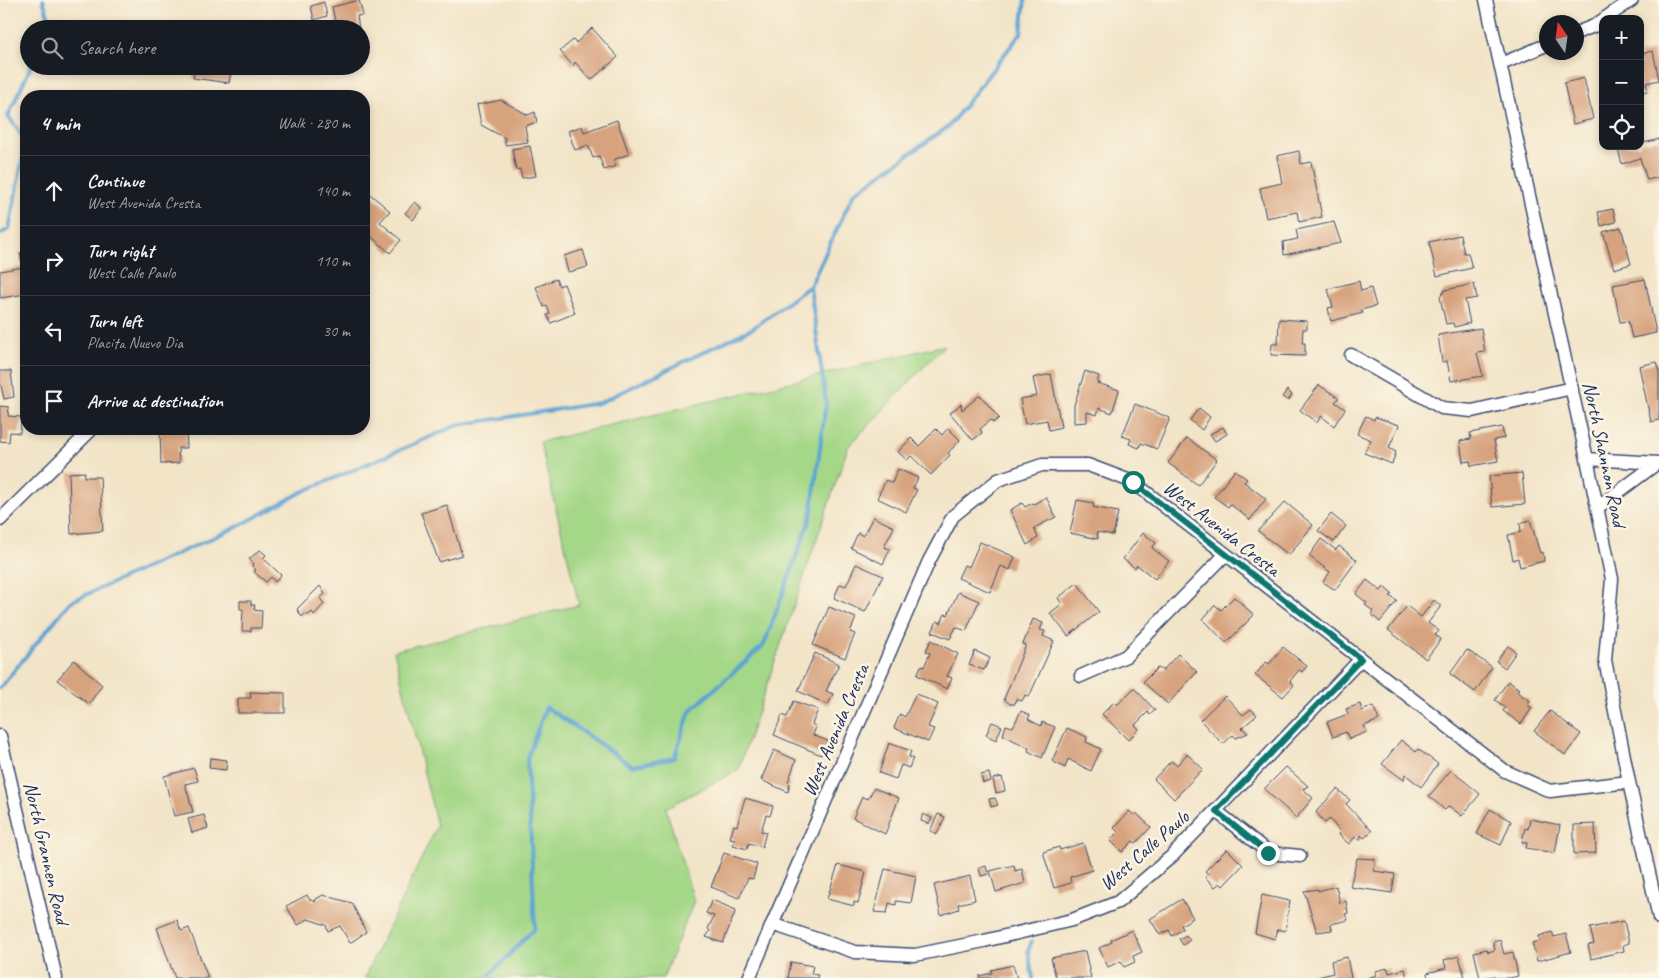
<!DOCTYPE html>
<meta charset="utf-8">
<style>
body{margin:0;font-family:Caveat,sans-serif;background:#20242c;color:#f1f3f6}
.controls{position:absolute;right:15px;top:15px;display:grid;overflow:hidden;border-radius:10px;box-shadow:0 2px 8px #0003}
.controls button{width:45px;height:45px;display:grid;place-items:center;padding:0;border:0;border-bottom:1px solid #363941;background:#171b24;color:#f1f3f6;font:25px sans-serif}
.compass{position:absolute;left:1539px;top:15px;width:45px;height:45px;border-radius:50%;background:#171b24;box-shadow:0 2px 8px #0003;rotate:347deg}
.stop{position:absolute;width:15px;height:15px;margin:-11px;border:4px solid #0f766e;border-radius:50%;background:#fff}
.stop.end{background:#0f766e;border-color:#fff;box-shadow:0 1px 5px #0008}
.list{margin:0;padding:0;list-style:none}
h2{display:flex;justify-content:space-between;align-items:center;height:65px;margin:0;padding:0 20px;font-size:21px}
h2 small{font-size:16px;font-weight:400;color:#9ea1a6}
.list li{display:grid;grid-template-columns:32px 1fr auto;gap:15px;align-items:center;box-sizing:border-box;height:70px;padding:0 20px;border-top:1px solid #363941}
.list b{display:block;font-size:19px;white-space:nowrap}
.list p{margin:0;font-size:16px;white-space:nowrap;color:#9ea1a6}
.list em{font-size:16px;font-style:normal;color:#9ea1a6}
.icon{flex:none;width:28px;height:28px;fill:none;stroke:currentColor;stroke-width:2;stroke-linecap:round;stroke-linejoin:round}
.map{position:relative;flex:none;width:1659px;height:978px;overflow:hidden}
.search{position:absolute;background:#171b24;box-shadow:0 2px 8px #0003;left:20px;top:20px;width:350px;height:55px;display:flex;align-items:center;gap:12px;box-sizing:border-box;padding:0 18px;border-radius:28px;color:#9ea1a6;font-size:19px}
.panel{position:absolute;background:#171b24;box-shadow:0 2px 8px #0003;left:20px;top:90px;width:350px;height:345px;border-radius:20px}
.map>svg:first-child{display:block}
.green{fill:#a4d787;stroke:#608372}
.lines{fill:none;stroke-linecap:round;stroke-linejoin:round}
.stream{stroke:#5ca3d2;stroke-width:4}
.building{fill:#d7a37e}
.minor-casing{stroke:#3b4a6e;stroke-width:15}
.minor{stroke:#fff;stroke-width:12}
.route{stroke:#0f766e;stroke-width:6}
.labels{text-anchor:middle;stroke-width:5;stroke-linejoin:round;paint-order:stroke}
.street-label{font-size:20px;fill:#1b2f5e;stroke:#fcf5e5}
</style>
<div class="map">
<svg width="1659" height="978" viewBox="0 0 1659 978">
<rect width="100%" height="100%" fill="#fcf5e5"/>
<filter id="ink" filterUnits="userSpaceOnUse"><feTurbulence type="fractalNoise" baseFrequency=".02" numOctaves="2"/><feDisplacementMap in="SourceGraphic" scale="10" xChannelSelector="R" yChannelSelector="G"/><feConvolveMatrix kernelMatrix="1 2 1 2 8 2 1 2 1" color-interpolation-filters="sRGB"/></filter>
<filter id="wash" filterUnits="userSpaceOnUse"><feTurbulence type="fractalNoise" baseFrequency=".0096" numOctaves="4" result="noise"/><feDisplacementMap in="SourceGraphic" scale="20" xChannelSelector="R" yChannelSelector="G"/><feGaussianBlur stdDeviation="1.12" result="paint"/><feColorMatrix in="noise" values="0 0 0 0 0 0 0 0 0 0 0 0 0 0 0 0 0 1.4 0 .05"/><feComposite in="paint" operator="in"/></filter>
<g filter="url(#wash)">
<rect width="100%" height="100%" fill="#f2e4c7"/>
<path class="green" d="M945,345L848,447L738,770L666,808L694,901L663,978H364L437,826L394,651L579,605L540,442Z"/>
<g class="lines">
<path class="stream" d="M43,0L51,24L49,29
M0,234L9,229L26,141L8,116L31,66
M0,688L70,602L239,526L302,492L458,425L599,403L753,328L810,286
M1032,941L1028,951L1033,978
M487,978L535,928L527,759L546,707L632,766L674,758L690,711L764,645L811,516L826,403L810,286L854,193L949,126L1021,33L1025,0"/>
</g>
<g id="blocks">
<path class="building" d="M359,0L363,15L357,16L359,29H337L332,7Z
M324,2L327,16L314,20L311,6Z
M592,28L618,57L591,80L575,62L573,66L560,51L573,40L576,43Z
M1653,51L1659,80L1646,83L1648,91L1640,92V54Z
M195,66H232L229,83L193,78Z
M1584,78L1593,119L1573,124L1564,83Z
M501,100L528,115L535,112L537,122L525,126L528,142L505,145V138L481,125L477,105Z
M617,120L629,154L613,160L616,166L604,170L599,156L593,158L588,145L575,150L568,131L582,126L584,132Z
M1659,139V177L1647,180L1640,158L1622,164L1617,146H1640V144Z
M530,146L536,176L522,178L520,169L516,170L512,149Z
M1299,151L1301,164L1311,162L1322,217L1299,222L1297,212L1266,218L1260,188L1282,183L1277,156Z
M364,189L390,211L380,222L401,240L390,253L364,230Z
M415,202L422,208L413,220L405,213Z
M1613,209L1616,222L1601,226L1598,212Z
M1334,222L1341,243L1284,255L1283,242L1298,239L1296,230Z
M1621,227L1631,264L1614,269L1603,232Z
M1460,235L1464,253H1468L1472,268L1437,276L1429,242Z
M583,250L588,267L568,272L564,256Z
M26,252V294L0,298V271L23,267L20,253Z
M556,279L559,286L564,284L575,313L551,323L547,315L550,314L547,306L544,307L536,287Z
M1645,279L1656,333L1632,338L1628,321L1620,322L1613,285Z
M1359,281L1361,291L1371,288L1376,306L1361,310L1363,313L1331,321L1328,308L1333,307L1328,289Z
M1474,284L1477,298L1465,300L1470,323L1454,327L1453,323L1446,324L1440,297L1445,290Z
M1279,319L1307,321V329H1303L1302,343H1305V356L1271,355L1272,344H1278Z
M1481,328L1485,352L1477,353L1483,376L1451,381L1447,361L1442,362L1438,335Z
M1657,362L1659,369V420L1651,422L1639,366Z
M0,371H11L14,397L4,399L0,381Z
M1085,371L1099,376L1097,383L1119,390L1112,413L1099,408L1097,415L1087,412V422L1074,423V405Z
M1051,374L1061,427L1049,430L1047,420L1025,424L1020,399L1037,396L1033,378Z
M1319,385L1339,398L1335,402L1345,409L1334,426L1321,416L1317,423L1300,410Z
M1287,390L1292,395L1288,401L1282,397Z
M980,395L999,418L993,423L991,420L980,429L982,433L973,440L950,413L961,404L962,410Z
M1135,404L1170,418L1157,449L1141,443L1139,448L1129,444L1131,439L1122,436Z
M0,406L9,407L8,416L21,417L20,433L10,432L9,442L0,441Z
M1199,408L1210,417L1202,430L1190,420Z
M1366,416L1374,420L1375,417L1399,425L1389,448L1396,452L1392,464L1364,453L1371,440L1357,434Z
M1223,427L1227,434L1215,441L1210,434Z
M1502,427L1504,438L1494,440L1498,461L1471,466L1470,461L1463,462L1460,441L1471,439L1470,433Z
M948,428L960,440L948,453L950,455L931,475L911,456L907,460L898,452L911,438L919,446L936,429L942,435Z
M160,429H186L187,448H178L179,463L161,464Z
M1187,438L1217,460L1198,485L1168,463Z
M898,469L918,478L913,488L917,490L906,512L877,498L886,480L892,483Z
M1235,470L1247,479L1244,482L1266,499L1250,520L1230,504L1228,507L1214,497Z
M85,472L84,477H100L103,531L71,534L69,473Z
M1522,473L1525,504L1492,507L1489,476Z
M1046,497L1056,517L1034,528L1038,538L1027,545L1010,510L1022,503L1025,507L1033,503L1034,504Z
M1077,500L1094,503L1093,507L1118,512L1113,535L1097,532L1098,539L1070,533Z
M1285,502L1313,525L1289,555L1258,531Z
M447,505L462,555L439,562L421,513Z
M1331,514L1346,526L1334,542L1318,531Z
M873,517L894,527L884,547L890,549L883,564L851,548L858,533L863,536Z
M1530,520L1540,553L1543,552L1544,561L1520,567L1518,558L1513,560L1508,535L1521,532L1520,523Z
M1143,533L1156,543L1152,548L1169,561L1155,579L1137,565L1135,568L1123,559Z
M1321,539L1336,550L1339,546L1357,560L1335,590L1323,582L1330,572L1309,556Z
M980,542L1015,557L1010,570L1001,566L990,592L958,578L964,565L969,567Z
M260,550L266,555L263,558L281,575L275,582L271,577L266,582L254,572L256,570L252,566L254,564L249,559Z
M856,564L883,576L865,612L834,598L840,584L846,586Z
M1367,580L1381,591L1384,587L1392,594L1390,596L1397,601L1380,622L1371,614L1373,611L1365,605L1367,603L1356,594Z
M1077,583L1099,612L1068,636L1050,613L1062,604L1058,598Z
M320,586L325,594L320,598L324,604L314,615L312,612L308,615L306,613L302,617L297,609Z
M958,592L979,601L966,631L956,627L950,639L932,632L937,621L941,623L945,614L948,615Z
M1234,597L1254,615L1226,643L1203,619L1215,605L1221,610Z
M1434,600L1441,606L1428,623L1439,631L1435,635L1441,639L1426,659L1388,630L1407,606L1421,617Z
M240,601H251V605H255L254,610L262,611L261,628H251V631H242L243,609H240Z
M829,607L856,618L850,632L855,634L845,658L813,645Z
M1033,619L1043,623L1040,630L1045,631L1043,636L1054,641L1029,697L1025,695L1022,701L1016,699L1014,705L1012,703L1011,705L1004,699L1026,645L1023,644Z
M931,640L958,654L947,676L952,678L947,689L917,675L921,666L924,667L930,653L926,651Z
M1508,646L1516,652L1505,668L1496,661Z
M1283,647L1307,666L1302,672L1299,670L1290,681L1294,685L1283,697L1255,675L1266,662L1269,664Z
M1467,650L1492,667L1475,692L1450,674Z
M975,651L990,658L984,670L969,665Z
M815,653L839,664L826,691L833,694L828,705L798,691Z
M1178,654L1197,672L1168,704L1143,682L1157,668L1163,670Z
M74,660L102,685L89,704L57,680Z
M1508,681L1519,689L1517,692L1530,701L1527,705L1532,708L1521,724L1503,711L1505,707L1495,700Z
M1134,688L1155,710L1150,715L1148,712L1135,725L1139,729L1128,740L1102,714L1114,702L1117,705Z
M250,692L285,693V713H238V698H251Z
M916,694L938,704L928,727L934,729L928,742L894,728L900,714L905,717Z
M1225,696L1243,715L1251,709L1257,715L1242,728L1248,733L1236,738L1233,735L1223,744L1200,720Z
M794,701L818,710L812,724L816,727L813,735L828,741L821,755L774,735L782,715L787,717Z
M1360,704L1362,711L1373,706L1379,720L1364,726L1367,732L1349,739L1346,732L1333,737L1327,722L1348,714L1346,709Z
M1021,711L1030,715L1028,719L1041,726L1042,722L1055,727L1042,758L1028,751L1029,748L1003,735L1006,725L1013,727Z
M1550,711L1581,734L1565,755L1534,731Z
M992,722L1002,726L996,740L986,735Z
M1067,728L1087,737L1086,742L1101,749L1091,771L1068,759L1065,768L1052,761Z
M1401,740L1416,752L1418,749L1438,764L1421,787L1405,774L1404,780L1382,764Z
M889,743L911,751L909,757L913,758L909,768L901,765L896,779L879,773Z
M774,750L796,760L788,782L790,784L788,792L761,780Z
M1187,754L1203,769L1174,799L1154,779L1171,761L1177,765Z
M210,758L227,760L226,770L209,768Z
M1286,767L1308,786L1303,789L1313,798L1296,818L1264,789Z
M194,768L198,781L185,784L193,812L174,816L164,776Z
M1451,770L1480,794L1462,816L1449,806L1445,810L1429,796Z
M989,773L991,781L983,783L981,775Z
M1002,777L1005,791L996,793L993,779Z
M874,788L899,798L885,834L853,818L862,797L868,799Z
M1337,789L1350,800L1346,804L1372,831L1364,838L1361,835L1360,840L1356,836L1349,844L1338,834L1340,832L1330,819L1325,823L1316,812Z
M745,798L773,806L770,816L766,815L761,831L766,832L762,847L749,843L747,849L733,845L735,839L730,838L734,825L737,826Z
M995,798L998,805L991,807L989,799Z
M1490,809L1511,821L1501,845L1477,834Z
M1129,811L1134,815L1136,813L1151,827L1136,843L1133,841L1122,852L1110,840L1118,832L1114,828Z
M923,814L932,818L929,824L921,821Z
M938,814L945,817L937,834L930,831Z
M204,815L208,828L192,833L188,819Z
M1530,819L1560,825L1555,853L1526,848L1527,843L1522,842L1525,828L1528,829Z
M1595,824L1596,853L1574,854V825Z
M1083,843L1092,870L1070,877L1071,883L1054,888L1043,852L1059,847L1060,850Z
M1227,849L1243,865L1223,886L1220,883L1215,887L1205,877L1208,874L1205,871Z
M724,853L757,864L753,879L748,878L739,898L711,887Z
M1357,858L1375,859L1374,871L1395,874L1392,893L1350,887Z
M838,865L866,872L858,903L854,902V906L827,899Z
M1014,865L1015,871L1022,869L1025,883L996,892L990,871Z
M986,866L988,874L981,876L979,868Z
M885,869L916,876L911,903L896,901V905L889,903L887,913L874,912Z
M970,876L975,900L958,904L959,909L941,915L934,885Z
M1336,886L1340,903L1346,901L1348,913L1345,914L1348,920L1331,924L1332,930L1317,932L1304,891L1318,889V891Z
M307,895L309,899L315,902L316,899L323,895L352,903L366,932L350,943L340,926L328,931L326,925L308,919L298,925L286,906Z
M1262,895L1290,901L1285,931L1278,929L1275,939L1255,933Z
M1182,899L1193,918L1181,925L1183,929L1172,936L1169,930L1160,935L1150,919Z
M712,900L736,910L723,943L706,937L710,931L708,929L714,916L706,913Z
M177,920L181,931L189,928L208,978H175L157,928Z
M1624,921L1629,943L1623,945L1624,951L1591,959L1588,945L1594,944L1590,928Z
M1132,930L1142,952L1133,956L1135,962L1124,967L1121,961L1108,967L1099,948L1112,942L1111,940Z
M1552,932L1554,937L1566,934L1571,952L1537,961L1532,943L1540,941L1539,936Z
M1186,935L1190,940L1183,945L1179,939Z
M1500,940L1504,954L1513,952L1518,976L1510,978H1495V976L1480,978L1474,952L1487,949L1488,952L1495,950L1493,942Z
M1085,951L1091,978H1056L1051,958Z
M1459,956L1465,978H1428L1427,973L1446,968L1444,960Z
M1347,957L1351,978H1314L1333,973L1331,961Z
M791,962L813,966L811,974L818,975L817,978H788Z
M1013,965L1017,978H980L979,976L992,973L991,970Z
M1388,968L1389,973L1405,969L1407,978H1367L1376,975L1375,971Z"/>
</g>
</g>
<g filter="url(#ink)">
<use href="#blocks" fill-opacity="0" stroke="#3b4a6e" stroke-width="1"/>
<g class="lines">
<g class="minor-casing">
<path id="minor" d="M1486,0L1587,459L1612,579L1605,660L1629,782L1659,918
M1604,19L1632,0
M1576,33L1594,26L1603,20
M1501,64L1546,45
M1351,355L1442,408L1472,411L1572,388
M1587,459L1659,463
M1597,508L1656,464
M0,520L92,429
M1081,676L1126,656L1225,555
M0,736L56,978
M1216,811L1269,853L1300,856
M772,924L855,952L915,955L984,941L1072,920L1118,902L1172,856L1361,659
M749,978L929,561L953,516L998,480L1042,465H1088L1133,482L1505,771L1550,791L1629,782"/>
</g>
<use href="#minor" class="minor"/>
</g>
</g>
<g class="lines" filter="url(#ink)">
<path class="route" d="M1133,482L1361,659L1216,811L1268,853"/>
</g>
<g class="labels">
<g class="street-label">
<text transform="translate(1605 454) rotate(78)" y="7">North Shannon Road</text>
<text transform="translate(1222 528) rotate(38)" y="7">West Avenida Cresta</text>
<text transform="translate(835 730) rotate(-67)" y="7">West Avenida Cresta</text>
<text transform="translate(1144 850) rotate(-41)" y="7">West Calle Paulo</text>
<text transform="translate(47 853) rotate(77)" y="7">North Grannen Road</text>
</g>
</g>
</svg>
<div class="controls">
<button>+</button>
<button>−</button>
<button><svg class="icon" aria-label="locate" viewBox="0 0 24 24"><circle cx="12" cy="12" r="6"/><path d="M12 2v4M12 18v4M2 12h4M18 12h4"/></svg></button>
</div>
<svg class="compass" viewBox="-18 -18 36 36"><path d="M0-13l5 13h-10z" fill="#e53935"/><path d="M0 13l5-13h-10z" fill="#9ea1a6"/></svg>
<div class="stop" style="left:1133px;top:482px"></div>
<div class="stop end" style="left:1268px;top:853px"></div>
<div class="search"><svg class="icon" aria-label="search" viewBox="0 0 24 24"><circle cx="10" cy="10" r="6"/><path d="M15 15l6 6"/></svg>Search here</div>
<section class="panel">
<h2>4 min<small>Walk · 280 m</small></h2>
<ul class="list">
<li><svg class="icon" aria-label="ahead" viewBox="0 0 24 24"><path d="M12 20V5M6 11l6-6 6 6"/></svg><div><b>Continue</b><p>West Avenida Cresta</p></div><em>140 m</em></li>
<li><svg class="icon" aria-label="right" viewBox="0 0 24 24"><path d="M7 20v-9h11M14 6l5 5-5 5"/></svg><div><b>Turn right</b><p>West Calle Paulo</p></div><em>110 m</em></li>
<li><svg class="icon" aria-label="left" viewBox="0 0 24 24"><path d="M17 20v-9H6M10 6l-5 5 5 5"/></svg><div><b>Turn left</b><p>Placita Nuevo Dia</p></div><em>30 m</em></li>
<li><svg class="icon" aria-label="arrive" viewBox="0 0 24 24"><path d="M6 21V4h12l-3 4 3 4H6"/></svg><div><b>Arrive at destination</b></div></li>
</ul>
</section>
</div>
